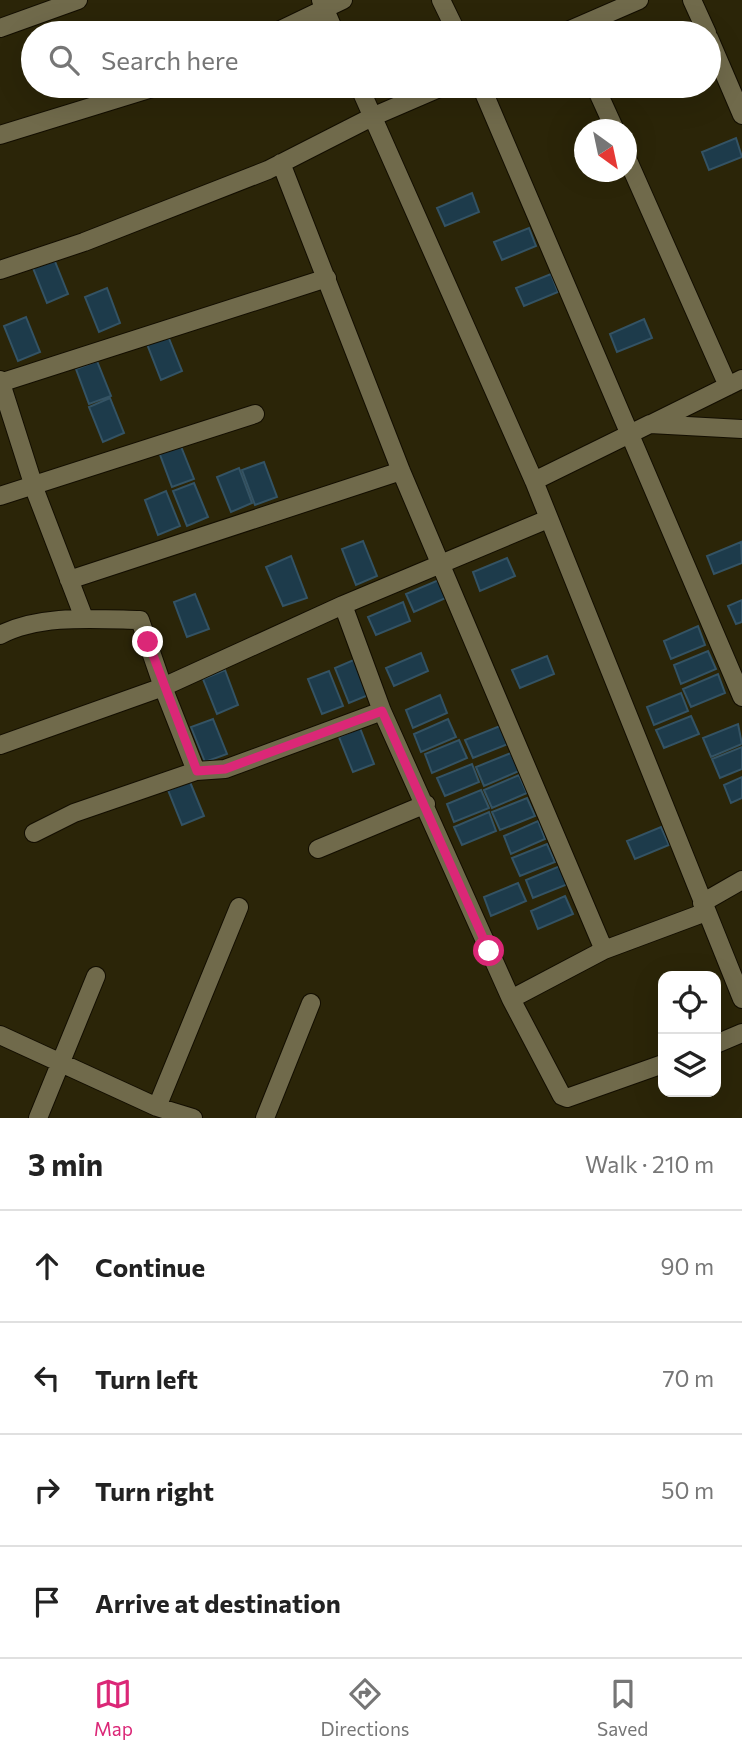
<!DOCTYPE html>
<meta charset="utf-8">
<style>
body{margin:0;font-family:Commissioner,sans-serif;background:#f6f6f6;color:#222}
.controls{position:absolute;right:21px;bottom:21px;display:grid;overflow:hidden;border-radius:14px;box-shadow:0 7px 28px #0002}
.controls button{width:63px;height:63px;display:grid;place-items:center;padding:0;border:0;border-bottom:2px solid #e0e0e0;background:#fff;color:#222;font:35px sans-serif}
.compass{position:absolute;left:574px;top:119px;width:63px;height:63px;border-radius:50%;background:#fff;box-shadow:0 7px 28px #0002;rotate:147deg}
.stop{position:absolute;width:21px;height:21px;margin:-16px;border:5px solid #db2777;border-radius:50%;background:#fff}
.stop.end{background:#db2777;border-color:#fff;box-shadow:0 2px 7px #0008}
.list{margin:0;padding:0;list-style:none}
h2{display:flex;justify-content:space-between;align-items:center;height:91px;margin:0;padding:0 28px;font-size:30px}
h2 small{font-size:23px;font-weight:400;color:#767676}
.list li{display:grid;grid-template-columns:46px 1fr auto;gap:21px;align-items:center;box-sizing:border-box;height:112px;padding:0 28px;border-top:2px solid #e0e0e0}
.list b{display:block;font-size:26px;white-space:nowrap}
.list em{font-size:23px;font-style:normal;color:#767676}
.icon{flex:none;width:38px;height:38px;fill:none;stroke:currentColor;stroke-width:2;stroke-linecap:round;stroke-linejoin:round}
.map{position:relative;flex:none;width:742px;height:1118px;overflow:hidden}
.search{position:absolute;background:#fff;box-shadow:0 7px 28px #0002;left:21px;right:21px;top:21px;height:77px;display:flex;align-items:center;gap:18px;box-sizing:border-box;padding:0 24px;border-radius:38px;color:#767676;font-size:26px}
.sheet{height:539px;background:#fff}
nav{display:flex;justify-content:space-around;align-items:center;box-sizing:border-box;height:98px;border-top:2px solid #e0e0e0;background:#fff;font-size:19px;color:#767676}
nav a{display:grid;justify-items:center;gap:4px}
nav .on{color:#db2777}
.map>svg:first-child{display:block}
.building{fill:#1d3b4b;stroke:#345364;stroke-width:2}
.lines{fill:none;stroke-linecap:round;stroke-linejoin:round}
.minor-casing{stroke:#130e00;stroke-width:20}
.minor{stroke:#706a4b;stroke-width:18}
.route{stroke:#db2777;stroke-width:9}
</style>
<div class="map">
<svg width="742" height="1118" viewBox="0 0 742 1118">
<rect width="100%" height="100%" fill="#2b2508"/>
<path class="building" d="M736,138L742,157L709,170L702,152Z
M472,193L479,212L445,226L437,208Z
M529,228L536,246L502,260L494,242Z
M54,259L68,294L47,303L33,268Z
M551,274L558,292L524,306L516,288Z
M107,288L120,323L99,332L85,297Z
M26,317L40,352L18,361L4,326Z
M644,319L652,338L617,352L610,334Z
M168,336L182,371L161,380L147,344Z
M97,361L111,396L89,404L76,369Z
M110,398L124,433L103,442L89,407Z
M180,444L194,479L172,487L159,452Z
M264,462L277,497L255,505L242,470Z
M239,468L252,503L231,512L217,477Z
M194,483L208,517L187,526L173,491Z
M166,491L180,526L158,535L145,500Z
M363,541L377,576L356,585L342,549Z
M741,542L742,563L714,574L707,556Z
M291,556L307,598L283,606L266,567Z
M507,558L515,576L480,591L473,572Z
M441,579L448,597L414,612L406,594Z
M195,594L209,629L187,637L174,602Z
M742,600V622L736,624L728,606Z
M403,602L410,621L376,635L368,617Z
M698,626L705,645L671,659L664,641Z
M708,651L716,669L681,684L674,665Z
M421,653L428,671L394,686L386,668Z
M547,656L554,674L520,688L512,670Z
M356,659L371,694L349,703L335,668Z
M225,670L238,705L217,714L203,679Z
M329,671L343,706L322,714L308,679Z
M718,674L725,693L691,707L683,689Z
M681,693L688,711L654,725L647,707Z
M440,695L447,713L413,728L406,710Z
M691,716L699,734L664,748L656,730Z
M213,719L227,754L205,762L191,727Z
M448,719L456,737L421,752L414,734Z
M738,724L742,744L711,757L703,738Z
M500,726L508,744L473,758L465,740Z
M360,728L374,764L353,772L339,737Z
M459,740L467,758L432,773L425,754Z
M742,747V769L720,778L712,759Z
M511,753L519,771L484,786L476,767Z
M472,764L479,782L445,796L437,778Z
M519,775L527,793L492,808L484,790Z
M742,777V798L731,803L724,785Z
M190,782L204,816L182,825L168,790Z
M481,790L489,808L454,822L447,804Z
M527,798L535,816L500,830L492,812Z
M489,812L496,831L462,845L454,827Z
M538,821L545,839L511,854L504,836Z
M661,827L669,845L635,859L627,841Z
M547,844L555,862L520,876L512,858Z
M560,866L568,884L533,898L526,880Z
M518,883L526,901L491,916L484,897Z
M565,896L573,914L538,929L531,911Z"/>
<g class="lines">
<g class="minor-casing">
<path id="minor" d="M321,0L335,33
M441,0L457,33
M692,0L707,33
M0,28L78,0
M274,33L343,0
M563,33L639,0
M709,38L742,115
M359,86L534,481L742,999
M481,86L742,697
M595,86L615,130
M0,135L159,86
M626,156L728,386
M281,163L401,471L604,950
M0,270L84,242L268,170L372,117L444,86
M0,380L36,493L84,618
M0,383L327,278
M651,424L742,379
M534,481L650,424L742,429
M0,496L255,414
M548,519L343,605L382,711L511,999L604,950L706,912
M69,580L401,471
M0,635C40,614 96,619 140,620L163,687L343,605
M0,745L163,687L196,771
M34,833L74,813L196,771L225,769L382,711
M318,849L426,804
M702,903L742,880
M511,999L562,1096L567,1098L663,1064
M0,1035L157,1107L193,1118
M716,1044L742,1033
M157,1107L239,907
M38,1118L96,976
M265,1118L311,1003"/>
</g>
<use href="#minor" class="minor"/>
</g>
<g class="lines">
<path class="route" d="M148,642L197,771L225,769L382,711L489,951"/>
</g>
</svg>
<div class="controls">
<button><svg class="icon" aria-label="locate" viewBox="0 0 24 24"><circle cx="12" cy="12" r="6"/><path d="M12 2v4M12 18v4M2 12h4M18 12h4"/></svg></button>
<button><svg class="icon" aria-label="layers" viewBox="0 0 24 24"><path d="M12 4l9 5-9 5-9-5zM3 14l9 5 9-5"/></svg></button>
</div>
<svg class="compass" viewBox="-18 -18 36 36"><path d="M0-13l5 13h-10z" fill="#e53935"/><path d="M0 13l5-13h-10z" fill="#767676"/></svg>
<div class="stop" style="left:489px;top:951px"></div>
<div class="stop end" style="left:148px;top:642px"></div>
<div class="search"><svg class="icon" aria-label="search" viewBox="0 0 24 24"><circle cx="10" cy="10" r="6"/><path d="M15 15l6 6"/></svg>Search here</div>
</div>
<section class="sheet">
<h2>3 min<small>Walk · 210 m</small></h2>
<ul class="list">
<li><svg class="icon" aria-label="ahead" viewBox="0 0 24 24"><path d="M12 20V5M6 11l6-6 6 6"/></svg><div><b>Continue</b></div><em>90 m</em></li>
<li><svg class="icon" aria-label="left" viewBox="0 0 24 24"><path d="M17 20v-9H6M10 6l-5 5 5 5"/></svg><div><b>Turn left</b></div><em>70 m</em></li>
<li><svg class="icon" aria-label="right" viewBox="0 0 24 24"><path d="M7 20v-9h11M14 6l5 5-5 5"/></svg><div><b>Turn right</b></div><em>50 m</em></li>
<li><svg class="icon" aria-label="arrive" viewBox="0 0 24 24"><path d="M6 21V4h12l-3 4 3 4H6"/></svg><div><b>Arrive at destination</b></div></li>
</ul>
</section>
<nav>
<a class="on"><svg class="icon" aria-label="map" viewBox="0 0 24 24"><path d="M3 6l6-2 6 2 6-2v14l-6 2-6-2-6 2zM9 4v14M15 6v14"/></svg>Map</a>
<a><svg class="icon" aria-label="directions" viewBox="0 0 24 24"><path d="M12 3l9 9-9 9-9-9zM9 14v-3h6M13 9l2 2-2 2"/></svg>Directions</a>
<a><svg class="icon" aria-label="saved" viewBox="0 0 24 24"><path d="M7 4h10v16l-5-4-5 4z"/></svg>Saved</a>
</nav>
